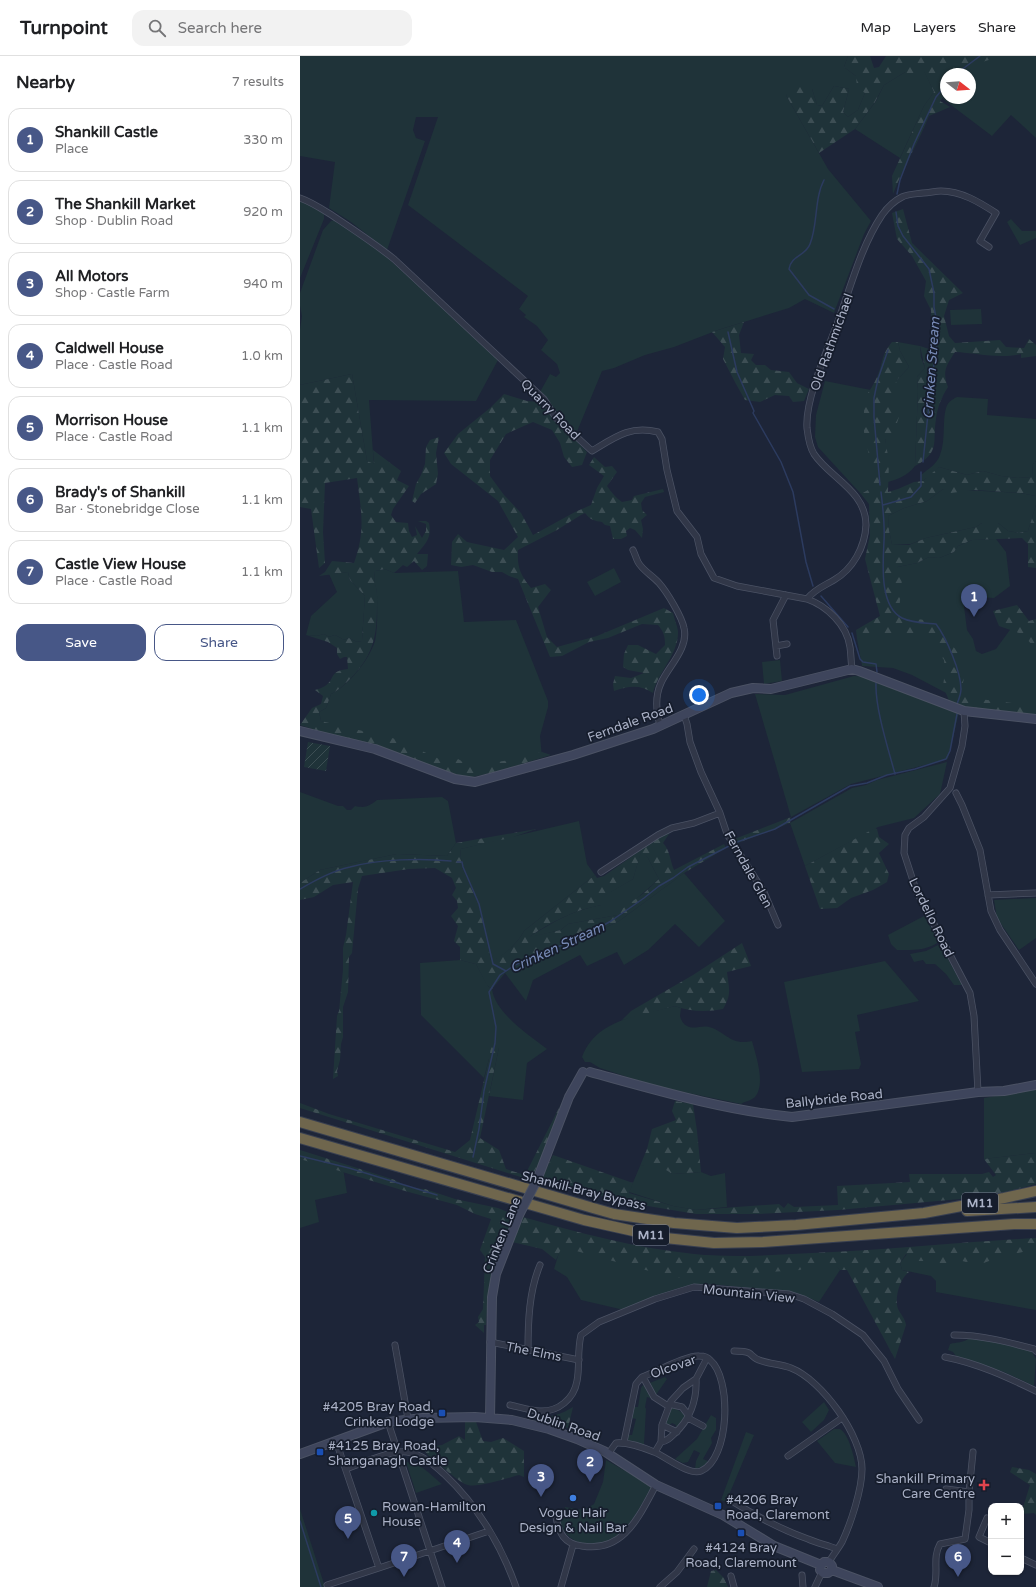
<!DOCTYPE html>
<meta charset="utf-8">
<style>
body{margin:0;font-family:"Varela Round",sans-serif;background:#f2f2f2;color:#202124}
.controls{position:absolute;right:12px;bottom:12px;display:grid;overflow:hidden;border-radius:8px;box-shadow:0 1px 3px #0004}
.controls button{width:36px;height:36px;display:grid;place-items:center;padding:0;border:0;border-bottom:1px solid #e0e0e0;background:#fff;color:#202124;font:20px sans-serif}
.compass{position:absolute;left:640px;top:12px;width:36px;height:36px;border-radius:50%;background:#fff;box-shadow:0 1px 3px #0004;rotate:107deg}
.you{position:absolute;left:399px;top:639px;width:14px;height:14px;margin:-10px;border:3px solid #fff;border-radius:50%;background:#1a73e8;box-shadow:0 0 0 6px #1a73e833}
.badge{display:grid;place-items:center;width:26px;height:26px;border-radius:50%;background:#475787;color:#fff;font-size:13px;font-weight:700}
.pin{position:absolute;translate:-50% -33px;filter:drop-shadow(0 1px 2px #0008)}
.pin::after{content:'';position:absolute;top:21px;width:14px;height:12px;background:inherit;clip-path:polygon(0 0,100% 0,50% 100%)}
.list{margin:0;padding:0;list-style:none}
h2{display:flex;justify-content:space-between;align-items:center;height:52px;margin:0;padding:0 16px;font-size:17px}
h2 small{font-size:13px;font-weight:400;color:#757577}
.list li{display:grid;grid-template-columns:26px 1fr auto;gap:12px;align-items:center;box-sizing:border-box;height:64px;margin:0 8px 8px;padding:0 8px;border:1px solid #e0e0e0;border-radius:12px}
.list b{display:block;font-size:15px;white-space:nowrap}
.list p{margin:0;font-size:13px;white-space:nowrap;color:#757577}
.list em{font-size:13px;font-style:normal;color:#757577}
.actions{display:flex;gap:8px;padding:12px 16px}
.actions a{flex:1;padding:9px 0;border:1px solid #475787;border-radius:12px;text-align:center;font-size:14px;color:#475787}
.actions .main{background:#475787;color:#fff}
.icon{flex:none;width:22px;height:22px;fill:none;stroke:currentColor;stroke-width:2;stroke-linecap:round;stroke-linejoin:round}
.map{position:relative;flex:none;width:736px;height:1531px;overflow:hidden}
header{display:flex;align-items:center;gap:24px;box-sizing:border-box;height:56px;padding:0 20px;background:#fff;border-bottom:1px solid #e0e0e0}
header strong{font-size:19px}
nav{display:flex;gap:22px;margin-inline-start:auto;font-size:14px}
.search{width:280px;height:36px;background:#f2f2f2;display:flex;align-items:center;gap:10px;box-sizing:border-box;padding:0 14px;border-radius:12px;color:#757577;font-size:15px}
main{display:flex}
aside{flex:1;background:#fff}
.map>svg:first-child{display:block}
.green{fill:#1f3339;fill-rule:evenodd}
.forest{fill:url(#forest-firs);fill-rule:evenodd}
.garden{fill:url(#garden-furrows)}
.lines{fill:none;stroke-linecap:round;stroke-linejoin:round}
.stream{stroke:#2c3b5f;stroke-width:1.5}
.street-casing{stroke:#4b5264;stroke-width:7}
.secondary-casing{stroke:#4b5264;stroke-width:10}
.highway-casing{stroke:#383f50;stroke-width:12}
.street{stroke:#313748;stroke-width:5.5}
.secondary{stroke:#3e455c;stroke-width:8}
.highway{stroke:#6f664d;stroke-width:10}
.secondary-bridge-casing{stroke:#4b5264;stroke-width:10;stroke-linecap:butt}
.secondary-bridge{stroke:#3e455c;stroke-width:8}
.transit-dot{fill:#1a4fb4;stroke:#161d2c;stroke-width:1.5}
.health-dot{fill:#e0444e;stroke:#161d2c;stroke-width:1.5}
.shop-dot{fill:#3f7fe0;stroke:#161d2c;stroke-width:1.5}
.culture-dot{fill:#0f9aa8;stroke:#161d2c;stroke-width:1.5}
.labels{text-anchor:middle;stroke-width:3.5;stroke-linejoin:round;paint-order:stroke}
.shield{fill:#161d2c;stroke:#7e8598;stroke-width:1}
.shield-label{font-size:12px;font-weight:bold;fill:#aab1c6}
.street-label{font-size:13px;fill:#aab1c6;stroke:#161d2c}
.poi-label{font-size:13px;fill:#aab1c6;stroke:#161d2c;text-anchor:start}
.water-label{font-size:14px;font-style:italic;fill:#778ab6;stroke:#161d2c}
</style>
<header>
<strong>Turnpoint</strong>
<div class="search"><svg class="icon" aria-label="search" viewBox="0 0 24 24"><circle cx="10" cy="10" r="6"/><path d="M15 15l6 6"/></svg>Search here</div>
<nav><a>Map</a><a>Layers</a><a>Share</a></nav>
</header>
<main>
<aside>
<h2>Nearby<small>7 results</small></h2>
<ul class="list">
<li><span class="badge">1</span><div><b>Shankill Castle</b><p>Place</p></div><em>330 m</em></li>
<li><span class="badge">2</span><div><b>The Shankill Market</b><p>Shop · Dublin Road</p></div><em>920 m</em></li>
<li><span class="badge">3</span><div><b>All Motors</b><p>Shop · Castle Farm</p></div><em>940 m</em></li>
<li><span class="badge">4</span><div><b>Caldwell House</b><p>Place · Castle Road</p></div><em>1.0 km</em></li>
<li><span class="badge">5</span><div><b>Morrison House</b><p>Place · Castle Road</p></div><em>1.1 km</em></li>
<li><span class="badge">6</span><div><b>Brady's of Shankill</b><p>Bar · Stonebridge Close</p></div><em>1.1 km</em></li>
<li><span class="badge">7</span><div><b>Castle View House</b><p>Place · Castle Road</p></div><em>1.1 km</em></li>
</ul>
<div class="actions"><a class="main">Save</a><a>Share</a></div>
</aside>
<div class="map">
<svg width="736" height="1531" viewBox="0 0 736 1531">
<defs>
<pattern id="forest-firs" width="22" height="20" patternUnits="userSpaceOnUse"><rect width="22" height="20" fill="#1f3339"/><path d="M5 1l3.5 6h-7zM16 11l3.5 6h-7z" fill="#3d4e54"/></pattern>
<pattern id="garden-furrows" width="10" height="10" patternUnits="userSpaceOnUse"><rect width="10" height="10" fill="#1f3339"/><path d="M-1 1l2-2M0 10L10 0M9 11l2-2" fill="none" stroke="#3d4e54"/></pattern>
</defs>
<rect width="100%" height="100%" fill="#1d2538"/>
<path class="green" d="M0,0H548L544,11L556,20L565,37L558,54L548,61L543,56L549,33L534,30L522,50L517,49L512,33L486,39L528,113L571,165L564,178L534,257L505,243L489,252L418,274L374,291L345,299L314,312L302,315L276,378L240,336L250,318L256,321L260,317L257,308L241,294L248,284L237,270L224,261L226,259L219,253L228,240L108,149L138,61H116L113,74L116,82L125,85L87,194L51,166L29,152L35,106L0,100Z
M620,0H736V82L711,59L692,80L643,43L642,34ZM646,18H670V42H646Z
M624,14L634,36L624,50L600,102L555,73L576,45L584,29L605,16Z
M0,145L14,150L24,157V163L0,222Z
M711,163L722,175H736V182L720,189L707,166Z
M35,164L72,188L119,230L198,304L176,345L69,344L74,409L67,405L52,318L0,329V273L2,260L0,250V237L23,174L31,165Z
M681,253L682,268L651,269L650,254Z
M598,286L620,290L621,301L625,312L617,321L618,335L615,410C608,419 599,423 588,426L585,382H592L590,345L596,325L609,311L600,295Z
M525,325L571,334L578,429L561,438L518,391L515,381L516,359Z
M657,341L688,343L687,359L736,363V405L733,408L732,421L718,422L701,420L683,415L667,419L639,411L633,418L621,426V419C628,413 637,408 640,399C646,383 642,366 646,352C648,346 651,344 657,341Z
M643,433L721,437L736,440V449L728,475L719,477L708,475L698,467H682L676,471L626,482L611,488L592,489L589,474L588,460L604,452L627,445Z
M696,483L706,496L710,530L694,542L675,541L664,550L667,574L673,583L676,595L682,598L696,593L712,571L736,585V655L667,648L612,619L593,612L562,610L557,583L598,568L597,511L617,507L629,501L639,502L654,496L658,490L672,484Z
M314,512L321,526L295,540L287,526Z
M85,513L94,517L158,515L164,566L216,564L248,645V651L240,680L242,701L172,720L21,665L19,656L26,652L31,638C49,629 69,604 75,585C78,571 77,553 77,539C76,528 73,528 75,515Z
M48,516L50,524L65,540L62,585L57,586L49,582L44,584L35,579L29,581L24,578L17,580L6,579L11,560L37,536L29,518Z
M480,604L482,625L464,628L462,606Z
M554,620L569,621L659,656L648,703L551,728L491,761L455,638L485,639Z
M647,706L640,738L614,762L578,771L505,810L490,767L552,732L566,729L577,724Z
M0,736L38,750H43L47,754H51L55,750C65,752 68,751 77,744L142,741L148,745L156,787L147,800L97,798L20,814L0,827Z
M279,765L287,808L295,819L224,875C218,887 203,901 191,906L179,849L162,811L160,793Z
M341,795L348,802L359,823L318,859L268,868L261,874L227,882C254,866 270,855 301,849V841L333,823Z
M384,817L425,865L399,891L375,868L348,894L324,909L317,896L287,910L280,899L233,924L226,945L205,917L214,910L276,886L319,865Z
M736,842V882L719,894L697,862L694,844Z
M624,860L638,884L637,887C625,895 611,894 597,894L591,888L588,879Z
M638,889L641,890L662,929H654L646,918L635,908H626L623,904L614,906L610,898L626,895Z
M160,904L176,908L188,930L192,933C195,957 229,979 247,993L227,1007L223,1044L189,1040L199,991L189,1003L184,1022L121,959L120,907Z
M585,905L619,945L557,959L560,975L555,976L561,1008L559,1013L502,1016L484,926Z
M375,950L381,952L380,960C381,964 383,968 387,970C394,974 401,969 409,971C427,976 430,990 452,985C456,1000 466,1028 455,1041C451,1045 445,1045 441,1048L355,1030L300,1012L290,1006H285L282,1001C296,963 341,959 375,950Z
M736,1033V1097L684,1103V1042Z
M0,1099L43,1112L47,1137L15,1144L19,1166L0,1172Z
M351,1107L362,1110L372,1118L401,1116L411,1120L425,1117L427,1151L396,1154L373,1150L329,1136L340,1110Z
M261,1190L305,1194L533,1206L540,1214L519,1246L496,1237L411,1228H394L373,1234L324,1254L281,1244L267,1221L254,1213Z
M736,1191V1254L636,1236V1225L631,1220L602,1214L600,1207L607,1198Z
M670,1282L700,1286L731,1294L736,1303L734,1330L704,1316L656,1300L653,1296L648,1294L650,1288C657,1286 663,1287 670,1282Z
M365,1321L367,1323L353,1343L347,1341L345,1351L346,1353L344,1389L328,1385V1379H332L336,1363L332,1362L334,1351H338L341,1332L342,1330Z
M524,1346L529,1354L524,1364L511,1376L502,1366Z
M371,1350L388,1360L375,1374L376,1369L372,1367L368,1370L365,1368Z
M411,1359L416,1362V1374L411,1382L412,1387L403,1403L408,1405L404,1410L395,1413L396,1405L400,1397L394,1394L388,1406L383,1407L375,1403L397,1383Z
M534,1373H540C549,1378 554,1401 556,1411L535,1407L517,1385Z
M446,1376L454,1379L426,1446L421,1444Z
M306,1404L352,1430C338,1454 325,1487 293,1488C274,1488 269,1482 258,1467L265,1451L284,1454L294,1448L303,1426Z
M106,1406C119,1405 133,1421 142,1428L116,1437Z
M0,1453L25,1531H0Z"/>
<path class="forest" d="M548,0H570L574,12L579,11L586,0H701L667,11L661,18H646V37L640,45L650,51L629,60C618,87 603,112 593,138L592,120L624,50L634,36L624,15L614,25L605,16L584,29L575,46L555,73L519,97L486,39L504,26L512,33L517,49L522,50L534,30L549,33L543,56L548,61L558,54L565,37L557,32L556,20L544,11Z
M603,153L612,187L663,237L649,244L644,260L649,280L655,287L700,284L706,291L724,292L729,283L736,289V300L721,302V298C700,303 676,297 655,296C646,310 642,315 648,331C642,340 637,352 636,363C632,386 641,396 615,410L618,335L617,321L625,312L620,290L635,295L632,285L631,254L624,240L626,225L612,200L597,183L592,157Z
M444,266L439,279L441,297L454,298L451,304L456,309H465L471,314L489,316L497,327L509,333L504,345L493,346L489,340L475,339L460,346L445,344L436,328L423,303L425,291L412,276Z
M592,286H598L600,295L609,311L596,325L598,337L590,345L599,361L592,382L585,383L589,405L588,436L598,433L614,426L623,425L639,411L667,419L683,415L701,420L718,422L732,421L733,408L736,405V440L721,437L674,434L651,437L643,433L627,445L604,452L588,460L589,474L592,489H609L626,482L676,471L682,467H698L708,475L719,477L728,475L736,449V512L728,511V488L722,482L672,484L658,490L654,496L639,502L629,501L617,507L597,511L602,523L599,555L607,562L635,565L646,578V584C658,596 663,596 658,614L664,622L662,631L671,642L736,650V659L668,653L650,647L643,630L645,616L644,604L641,600L638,587L622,579L604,580L599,575L589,579L557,583L556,574L580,560L565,503L570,479L569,448L561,438L573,431C574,412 569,400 565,383C563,374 563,345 568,337C573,330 577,322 580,313C584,300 583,297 592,286Z
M52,318L67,405L74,408L73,394L101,415L97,424L109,430L93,453L91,459L96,466L108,467L109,475L112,481L117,479L115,470L122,482L126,475V468L118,465H126L129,467C132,482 126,487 117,498H128L127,510L122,514L114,505L107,511L103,509L94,517L85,513L75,515C73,528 77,529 77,540C77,575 77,596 50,623C44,629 39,634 31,638L26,652L19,656L21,665L96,683L150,708L158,703L170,710L210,704L242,696L251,699L199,715L168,722L0,669L12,652L21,648L23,640L15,634C18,633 22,632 25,630C36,623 28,615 48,613L47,601H44L40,603L37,598V592L28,586L6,579L17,580L24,578L29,581L35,579L44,584L49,582L57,586L62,585L65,540L50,524L48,516L19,520L25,516L32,505L54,507C66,474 61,455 57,422L25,427L23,476L25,507L19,512L11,453L0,451V329Z
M204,338L227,345L239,346L287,396L282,409L272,411L264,401L260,387L252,374L233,366L206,378L190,404V420L204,439L221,457L233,479L275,456L291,449L297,432L304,420L289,409L294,401L305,411L312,410L317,416L307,430C311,436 316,442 322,446L332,444L334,440L363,433L364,436L345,441L341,447L342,454L347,459L341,464L343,473L342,482L335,474L330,472L326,475L327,480L321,483H313L310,470L305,469L302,466C295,465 290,464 285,457L281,459L257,474L218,494C217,511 220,518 231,532L245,528L251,534L238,551L247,581L257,591L297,580L364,552L373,557C374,562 377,569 378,575C379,598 358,616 353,637C340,628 328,630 314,635L313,628L315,620L331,622L344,617L328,614L323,611L324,598L328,589H338L356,598L365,589C365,581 364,576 358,569L342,568L308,582L289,586L262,600L250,601L218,523L209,520L202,516H192L173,509L161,511L151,509L152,486L158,478L167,486L204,494L218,481L198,445L151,408L144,397L158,378L190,352Z
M139,381L136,397L138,418L136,428L121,438L115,447L112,445L116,428L121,419L125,408L126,391L130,384Z
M717,549L729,565L736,563V593L722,578L699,570L693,555Z
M491,761L490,767L435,788L432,784Z
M575,772L577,773L579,781L589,788L579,797L589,818L587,826L573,834L551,842L537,852L520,853L505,810Z
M236,773L210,782L160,793L162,811L179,849L191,905C203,901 218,887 224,875L295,819L297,822L304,820L361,780L371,775L363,787C370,794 370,805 374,814L424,788L426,792L384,817L319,865L276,886L214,910L205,917L192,933L187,929L176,908L160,904V891L154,885L158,870L151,860L158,852L157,845L152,839L156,832L152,822L135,812L109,813L62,820L58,833L52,897L49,901L48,936L43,951V981L41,988L40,1004L37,1015L38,1020L33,1023L37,960L39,955L43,914V892L46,879L53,826L33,829L14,841L0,844V827L20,814L97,798L147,800L156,787ZM341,796L348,802L359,823L344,837L319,855L318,859L268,868L261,874L229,881C252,865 275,854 301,849L302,841L333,823Z
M442,887L451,910L427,916C429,933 432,938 423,953C408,956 390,956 375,950L322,964L331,955L393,919Z
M197,976L199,991L180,1082L199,1094L206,1113L225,1119L262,1046L239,1107L231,1122H224L0,1052V1047L29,1058L155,1096L170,1084L189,1003L193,979Z
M375,1045L393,1048L397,1075L401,1116L372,1118C360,1109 355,1107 340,1110L347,1093L352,1073L376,1064L372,1055Z
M0,1094L95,1124L110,1132L125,1133L155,1143L198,1152L215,1159C197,1197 188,1226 186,1269H184V1277L175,1269L179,1266L178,1261L183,1253L185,1201L180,1194L191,1163L175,1158L157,1149L105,1135L0,1103Z
M736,1097V1128L703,1137L671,1142L538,1154L458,1158H396L324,1146L241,1124L253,1099L333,1127L329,1137L373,1150L396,1154L479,1148L484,1152L488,1147L494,1151L538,1149L537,1130L610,1126L609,1118H682L689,1116L693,1121L696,1119L684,1103Z
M223,1161C280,1177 336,1192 394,1198C433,1202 473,1199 512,1197C587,1194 661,1186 736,1182V1193L697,1202L681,1208L671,1205L666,1206L659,1204L652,1208L636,1210L627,1205H618L606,1198L600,1207L602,1214L609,1216C600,1222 594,1242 598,1253C601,1259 605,1262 606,1269L595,1303L547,1214H540L534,1208L505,1211L500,1214L375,1222L269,1193L260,1195L256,1204L242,1193L212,1186Z
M273,1351L268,1372L230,1361C248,1361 257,1361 273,1351Z
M165,1366H176L183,1385L191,1386L203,1382L224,1395V1421L219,1419C208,1422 177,1432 168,1429C160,1428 136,1405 128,1399L124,1394L128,1391L142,1389L159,1380L165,1384Z
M712,1411L729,1414L736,1418V1459L734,1457L721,1458L730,1429L710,1416Z
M416,1514L424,1522L428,1531H407L411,1515Z"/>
<path class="garden" d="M8,686L30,690L26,715L4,711Z"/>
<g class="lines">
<path class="stream" d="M656,18L680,0
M524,124C514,143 518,169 510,188C506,200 491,199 489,213L509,239L534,253
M597,138L600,124L614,88L636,41L646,29
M596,156L598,170L603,180L629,213L634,237V251L637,267V286L631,329L623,406
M428,276L437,316L454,355L453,357L481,406L493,436L506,506L513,530
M580,429L574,361V342L578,323L588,294
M581,436C583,452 585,469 584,485C583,507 579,550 602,562C612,567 626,567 636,568C646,581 661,616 661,633C661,638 659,643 657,648
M583,449L611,441L621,430V416
M521,540L548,571
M552,577L560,603L563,606L576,608L577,616
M576,627C575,652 588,692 595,718
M437,786L475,773L550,730L567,727L587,719L615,713L646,703L650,695L657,658
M157,806H162L163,811L179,848L193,908L206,915
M0,833C16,824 32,815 50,811C79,803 122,802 151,805
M0,1100L49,1112L137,1139
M173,1101L179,1073L184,1035L195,987L196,971L189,936L200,919L215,909L288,878L311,865L344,842L359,830L373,822L388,811L431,789
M0,1465L21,1531"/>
<g class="street-casing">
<path id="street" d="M0,142C12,146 22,153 33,160C54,174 74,187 94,203L244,343L256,362L292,395C315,381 330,369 358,376L362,383L367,414L377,455L397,481L401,498L414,522L437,530L507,543C527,550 547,569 550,591C551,598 551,606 552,613
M333,494C335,498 336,502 338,506C342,514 353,520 359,527C367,536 382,561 384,572C389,592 368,611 361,627C355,640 356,655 360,669
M507,543C515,533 524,530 534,524C553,513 565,491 566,469C566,435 530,422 514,398C509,390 508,380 507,372C505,344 526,297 536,271C550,234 560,192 582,159C587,152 594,145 602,141C608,138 616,138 623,137C629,137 635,135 641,135C661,135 679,146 696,157L680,185L689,191
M476,590L487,588
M477,600L473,564L486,539
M664,655L665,670L662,690L650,732L624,761L609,772L605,779L604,797L616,834L670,937L674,960L678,1036
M384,659L387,668L390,686L401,716L420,757L427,778L464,836L478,869
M656,737L662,749L680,794L691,855L700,874L736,928
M301,816L358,779L372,772L394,767L420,757
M688,839L736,837
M654,1279C681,1279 708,1286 734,1293L736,1295
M190,1286L279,1304
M95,1289L108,1363
M228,1294C228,1266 229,1235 240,1209
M434,1295C439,1295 445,1295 449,1297C452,1299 455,1303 459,1304C469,1308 481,1308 491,1312C522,1324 562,1380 562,1413C562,1433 551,1467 542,1486C538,1493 533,1499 529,1506
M645,1301C677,1307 707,1321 736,1335
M343,1321L354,1341L368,1350
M369,1348L382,1351L389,1360
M210,1349C220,1351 230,1355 240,1355C258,1356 274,1343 277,1325C280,1310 277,1295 281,1279L299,1266L355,1243L394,1231L489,1238L504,1243L532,1258L563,1279L584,1305L598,1333L619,1364
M388,1362L403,1370
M88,1366L142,1531
M362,1369L377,1376
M36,1385L79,1512L189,1475
M361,1386C367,1385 370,1382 374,1378C390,1364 397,1344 396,1323
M355,1396L361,1386L362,1369L371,1345L383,1332L396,1323L407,1302
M308,1398L316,1387C329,1386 342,1391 354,1396C365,1400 389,1420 401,1415C430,1403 432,1322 410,1304C408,1301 403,1300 399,1300C387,1299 356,1316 342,1321L336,1328L324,1386
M488,1400L542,1362
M46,1413C62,1407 91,1394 107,1396C122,1398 134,1409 144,1418C177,1449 201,1489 216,1531
M646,1433L669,1436
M435,1447C458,1461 482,1474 508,1483C517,1487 527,1489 537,1493
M256,1461C259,1477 264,1488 282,1490C324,1497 339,1460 356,1429
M687,1462L679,1481L691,1487
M721,1502L736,1509
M502,1519L503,1531
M431,1520L434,1531
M27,1529L79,1512
M261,1531L273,1489
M360,1531L377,1516L394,1493
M515,1531L522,1516
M634,1531C639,1516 632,1502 640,1488L665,1483L669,1454V1436L673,1396"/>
</g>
<g class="secondary-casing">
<path id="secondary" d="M0,675L75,693L155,723L175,726L273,699L353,673L431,637L453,632L471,633L552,613L559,615L664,655L736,663
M290,1016C356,1034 423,1054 492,1061L678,1036L704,1035L736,1029
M237,1124L269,1041L283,1016
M190,1362L192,1241L196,1218L219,1159
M0,1398L88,1366L123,1362L175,1361L212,1364L249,1373L277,1383L304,1395L356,1429L423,1459L474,1490L521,1509
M521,1509L520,1514L523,1517H528L532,1514
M521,1509L524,1506H529L532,1510V1514
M532,1514L578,1531"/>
</g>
<g class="highway-casing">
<path id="highway" d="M0,1066L293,1152L314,1158L374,1167L437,1172L496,1169L624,1157L704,1142L736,1135
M0,1082L284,1164L365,1182L414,1187L463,1186L714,1168H736
M667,1155L736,1151"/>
</g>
<use href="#street" class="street"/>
<use href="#secondary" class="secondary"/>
<use href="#highway" class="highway"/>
<g class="secondary-bridge-casing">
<path id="secondary-bridge" d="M219,1159L237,1124"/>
</g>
<use href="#secondary-bridge" class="secondary-bridge"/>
</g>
<g class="transit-dot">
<rect x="138" y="1353" width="8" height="8" rx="2"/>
<rect x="16" y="1392" width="8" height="8" rx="2"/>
<rect x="414" y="1446" width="8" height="8" rx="2"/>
<rect x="437" y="1473" width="8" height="8" rx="2"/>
</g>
<path class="health-dot" d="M682 1423h4v4h4v4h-4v4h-4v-4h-4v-4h4z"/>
<circle class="shop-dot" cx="273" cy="1442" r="4"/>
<circle class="culture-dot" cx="74" cy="1457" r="4"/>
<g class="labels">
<g class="shield">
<rect x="662" y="1137" width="36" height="20" rx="3"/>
<rect x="333" y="1169" width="36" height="20" rx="3"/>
</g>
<g class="shield-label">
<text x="680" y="1151">M11</text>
<text x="351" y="1183">M11</text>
</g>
<g class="street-label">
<text transform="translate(531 286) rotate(-70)" y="5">Old Rathmichael</text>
<text transform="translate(251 353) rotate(46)" y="5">Quarry Road</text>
<text transform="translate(330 666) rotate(-20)" y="5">Ferndale Road</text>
<text transform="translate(449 813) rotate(61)" y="5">Ferndale Glen</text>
<text transform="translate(632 861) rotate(64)" y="5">Lordello Road</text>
<text transform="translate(534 1042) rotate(-6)" y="5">Ballybride Road</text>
<text transform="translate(284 1134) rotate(14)" y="5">Shankill-Bray Bypass</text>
<text transform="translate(201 1179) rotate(-68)" y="5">Crinken Lane</text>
<text transform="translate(449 1237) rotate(6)" y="5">Mountain View</text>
<text transform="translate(234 1295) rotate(11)" y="5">The Elms</text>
<text transform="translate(373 1310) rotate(-19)" y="5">Olcovar</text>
<text transform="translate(264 1368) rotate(19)" y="5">Dublin Road</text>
</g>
<g class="poi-label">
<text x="134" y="1355" text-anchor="end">#4205 Bray Road,<tspan x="134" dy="15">Crinken Lodge</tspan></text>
<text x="28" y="1394">#4125 Bray Road,<tspan x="28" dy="15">Shanganagh Castle</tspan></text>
<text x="675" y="1427" text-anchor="end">Shankill Primary<tspan x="675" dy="15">Care Centre</tspan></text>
<text x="426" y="1448">#4206 Bray<tspan x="426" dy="15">Road, Claremont</tspan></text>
<text x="82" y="1455">Rowan-Hamilton<tspan x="82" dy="15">House</tspan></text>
<text x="273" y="1461" text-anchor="middle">Vogue Hair<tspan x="273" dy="15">Design &amp; Nail Bar</tspan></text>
<text x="441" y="1496" text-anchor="middle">#4124 Bray<tspan x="441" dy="15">Road, Claremount</tspan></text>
</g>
<g class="water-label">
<text transform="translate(631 312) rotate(-86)" y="5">Crinken Stream</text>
<text transform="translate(257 891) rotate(-25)" y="5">Crinken Stream</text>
</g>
</g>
</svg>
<div class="controls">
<button>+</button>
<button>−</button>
</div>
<svg class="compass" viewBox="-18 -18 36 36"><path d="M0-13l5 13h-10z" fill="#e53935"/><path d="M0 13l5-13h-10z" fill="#757577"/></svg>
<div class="you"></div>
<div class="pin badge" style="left:674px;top:561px">1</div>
<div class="pin badge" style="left:290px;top:1426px">2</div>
<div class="pin badge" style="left:241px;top:1441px">3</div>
<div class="pin badge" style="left:157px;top:1507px">4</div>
<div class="pin badge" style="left:48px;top:1483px">5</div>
<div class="pin badge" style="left:658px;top:1521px">6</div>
<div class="pin badge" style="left:104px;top:1521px">7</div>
</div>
</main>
